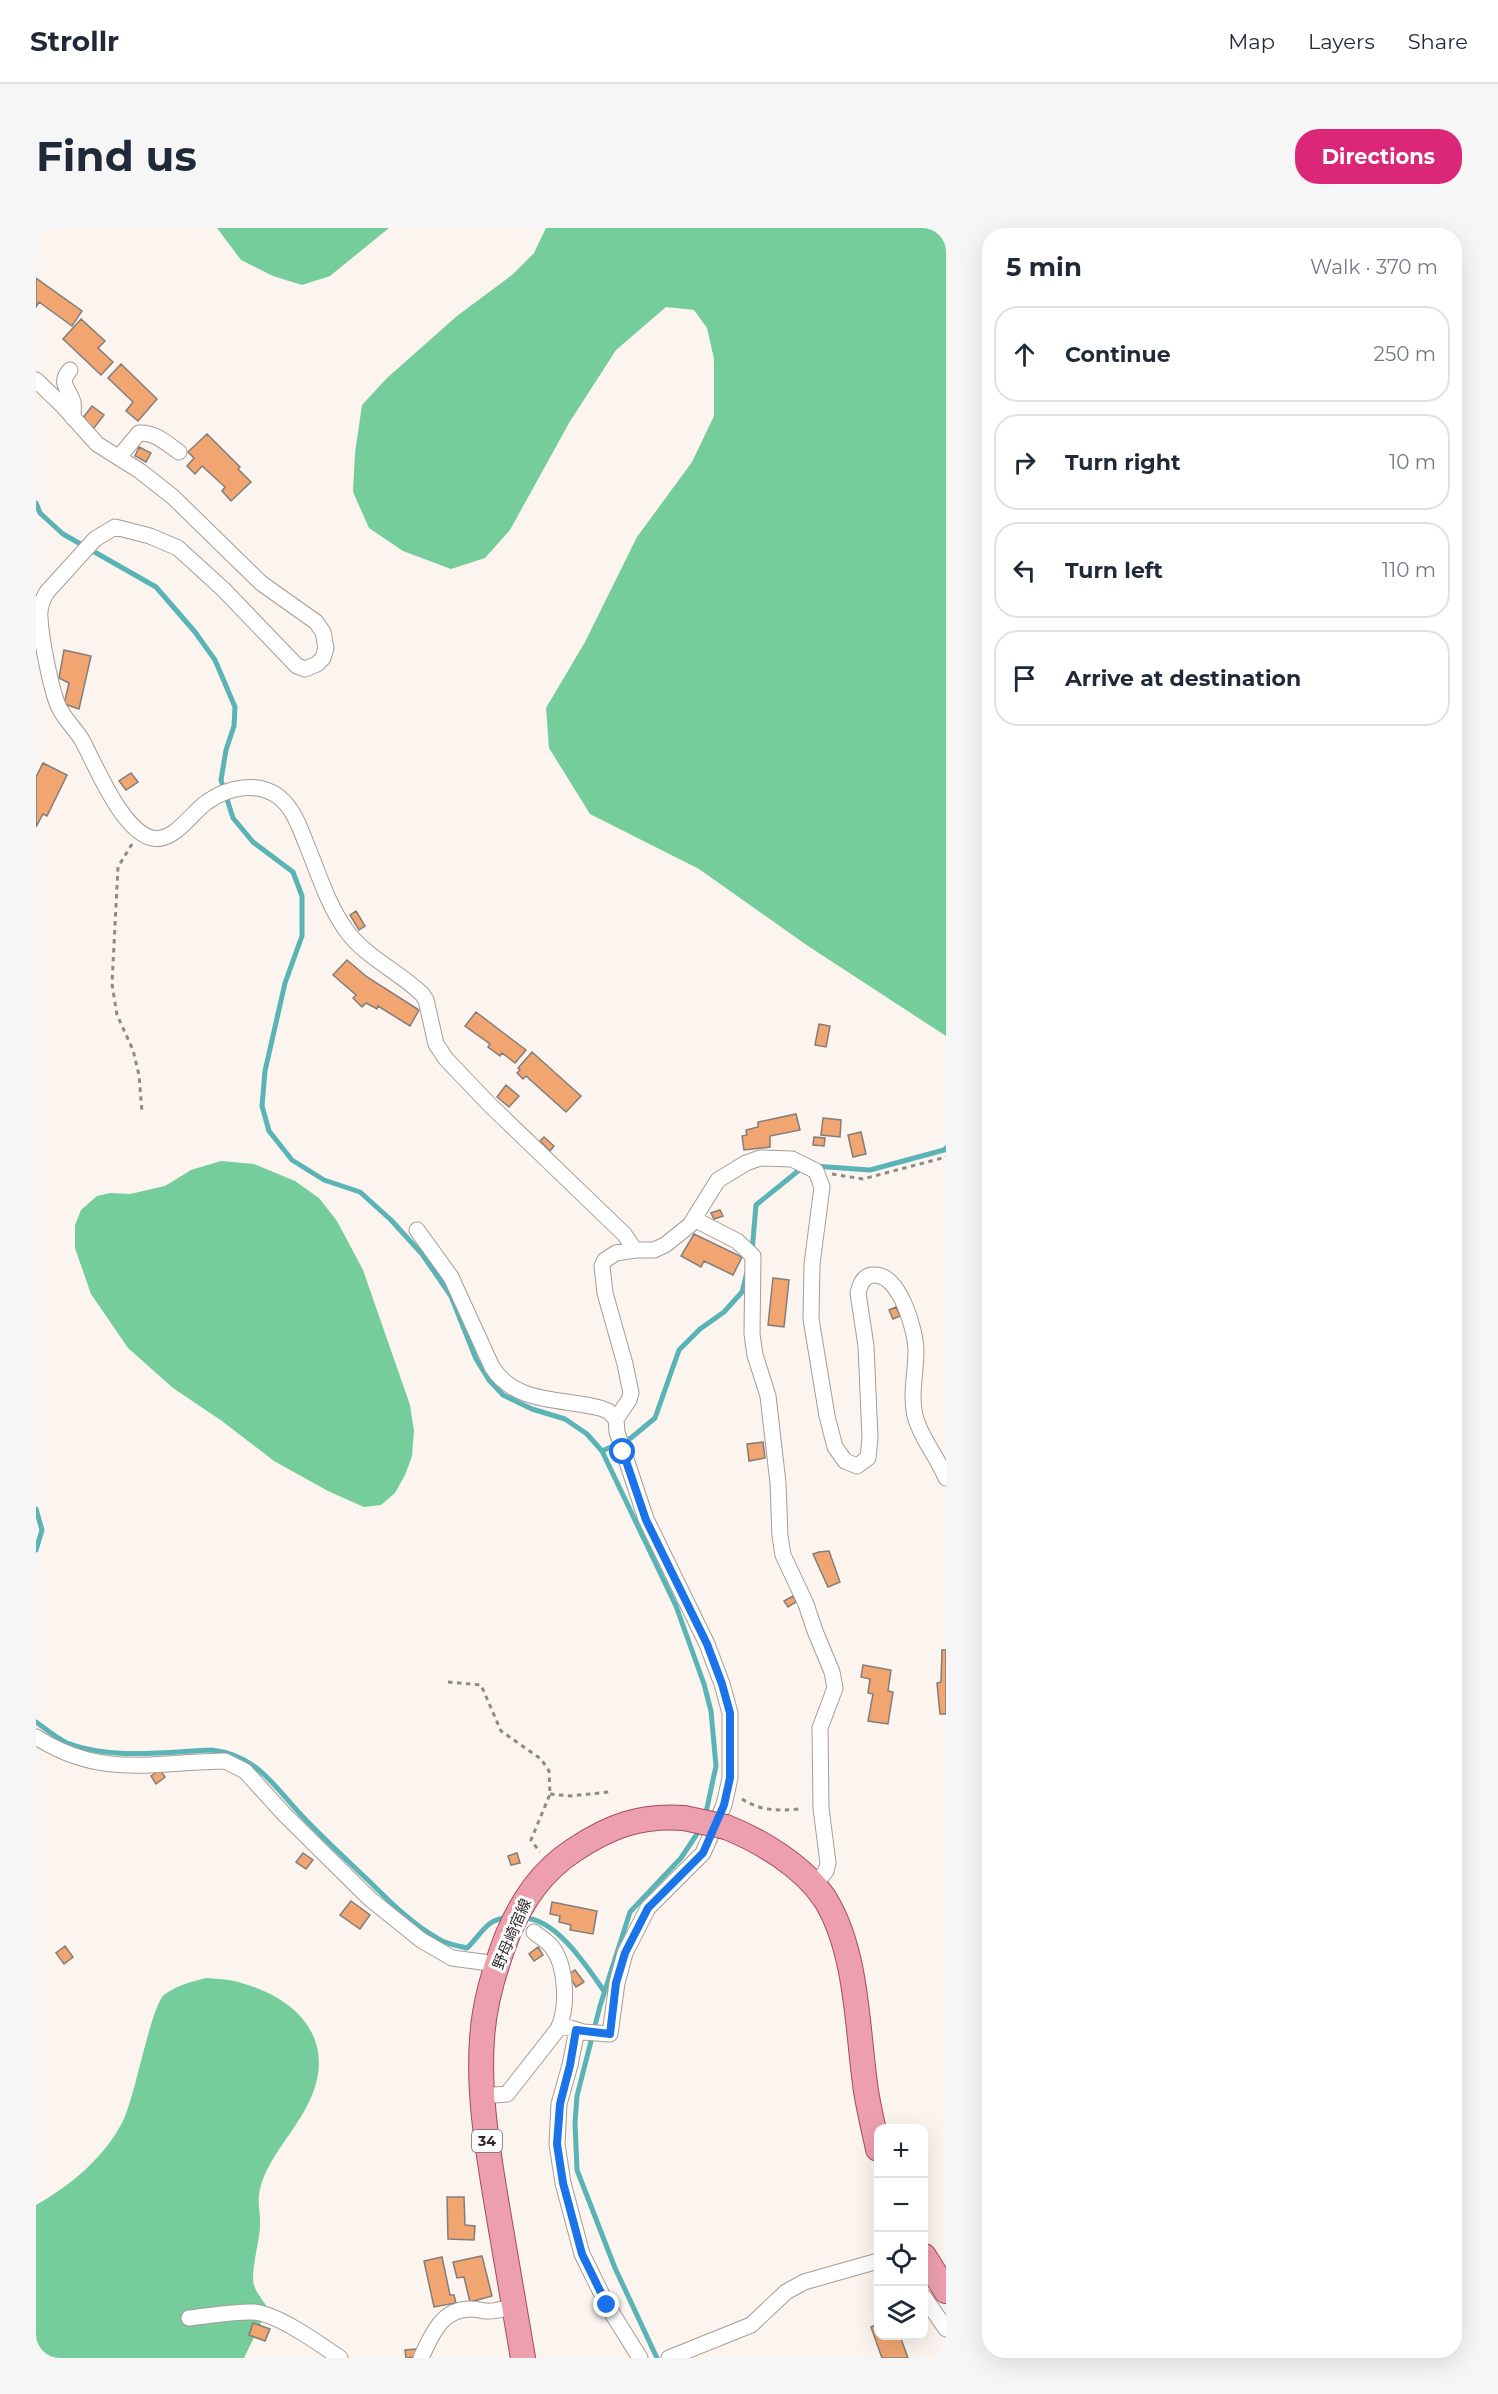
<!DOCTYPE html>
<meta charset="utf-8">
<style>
body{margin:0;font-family:Montserrat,"Noto Sans JP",sans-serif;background:#f6f6f7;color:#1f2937}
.controls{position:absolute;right:18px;bottom:18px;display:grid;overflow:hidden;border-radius:12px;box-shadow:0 6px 24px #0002}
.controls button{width:54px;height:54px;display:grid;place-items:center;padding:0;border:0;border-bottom:2px solid #e0e1e3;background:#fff;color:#1f2937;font:30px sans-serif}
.stop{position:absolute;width:18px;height:18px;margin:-14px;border:4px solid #1a73e8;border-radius:50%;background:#fff}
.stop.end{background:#1a73e8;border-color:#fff;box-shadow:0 2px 6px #0008}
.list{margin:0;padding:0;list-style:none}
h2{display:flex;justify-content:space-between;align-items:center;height:78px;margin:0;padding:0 24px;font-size:26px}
h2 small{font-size:20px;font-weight:400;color:#747a83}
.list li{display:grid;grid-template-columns:39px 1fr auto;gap:18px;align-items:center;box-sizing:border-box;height:96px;margin:0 12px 12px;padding:0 12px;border:2px solid #e0e1e3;border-radius:24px}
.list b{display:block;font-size:22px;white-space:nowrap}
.list em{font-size:20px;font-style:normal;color:#747a83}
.icon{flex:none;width:33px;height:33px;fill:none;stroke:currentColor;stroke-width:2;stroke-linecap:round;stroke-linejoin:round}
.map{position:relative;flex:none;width:910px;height:2130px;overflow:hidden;border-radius:24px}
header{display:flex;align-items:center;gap:36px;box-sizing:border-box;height:84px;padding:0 30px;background:#fff;border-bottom:2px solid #e0e1e3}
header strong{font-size:28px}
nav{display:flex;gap:33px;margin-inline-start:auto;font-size:21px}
.intro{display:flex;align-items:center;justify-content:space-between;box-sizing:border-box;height:144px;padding:0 36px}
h1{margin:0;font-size:42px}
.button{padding:15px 27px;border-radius:24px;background:#db2777;color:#fff;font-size:21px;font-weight:700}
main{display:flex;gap:36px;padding:0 36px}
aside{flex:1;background:#fff;border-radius:24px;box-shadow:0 6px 24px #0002}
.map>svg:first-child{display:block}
.forest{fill:#74cd9a}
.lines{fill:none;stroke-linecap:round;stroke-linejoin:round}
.stream{stroke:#5ab3b5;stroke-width:5}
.building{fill:#f1a571;stroke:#837d79;stroke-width:1.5}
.minor-casing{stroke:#a49d99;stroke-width:17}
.primary-casing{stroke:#a24d5d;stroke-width:26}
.path{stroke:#8f8a88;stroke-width:3;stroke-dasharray:4.5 4.5;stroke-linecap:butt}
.minor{stroke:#fff;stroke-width:15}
.primary{stroke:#ed9fae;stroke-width:24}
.primary-bridge-casing{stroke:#a24d5d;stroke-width:26;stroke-linecap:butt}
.primary-bridge{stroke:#ed9fae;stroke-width:24}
.route{stroke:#1a73e8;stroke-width:8}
.labels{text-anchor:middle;stroke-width:6;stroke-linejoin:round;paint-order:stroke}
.shield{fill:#fff;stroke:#6d6b6a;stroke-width:1.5}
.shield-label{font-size:14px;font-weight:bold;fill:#2e2b2a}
.street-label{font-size:15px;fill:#2e2b2a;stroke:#fff}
</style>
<header>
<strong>Strollr</strong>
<nav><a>Map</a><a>Layers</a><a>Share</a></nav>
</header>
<div class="intro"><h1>Find us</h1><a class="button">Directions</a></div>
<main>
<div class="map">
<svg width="910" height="2130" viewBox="0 0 910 2130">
<rect width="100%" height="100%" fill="#fbf4ef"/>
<path class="forest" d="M181,0H353L294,48L266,57L237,48L205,32Z
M510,0H910V808L772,718L663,641L554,586L513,520L510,480L549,414L601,309L656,234L678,188V131L671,100L658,82L630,79L580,122L533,195L474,302L449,330L415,341L367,323L333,300L317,264L319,225L326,177L351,150L421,88L476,47L498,25Z
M185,933L218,936L259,953L283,970L301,993L327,1042L374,1177L378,1203L376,1228L369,1247L359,1265L345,1277L328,1279L292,1263L238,1233L186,1193L137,1160L92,1120L55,1066L39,1020V997L45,982L61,968L74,965L94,966L129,958L155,942Z
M170,1750C181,1751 192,1751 202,1754C264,1770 304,1815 271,1878C257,1905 234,1928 225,1957C220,1975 225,1982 224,1998C224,2011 214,2046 218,2057C220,2064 227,2073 232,2080L208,2130H0V1977C35,1957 68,1930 87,1893C99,1869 115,1778 128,1767C141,1757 155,1754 170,1750Z"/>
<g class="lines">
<path class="stream" d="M0,275L4,285L27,306L120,359L159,404L179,432L199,479L198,498L190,522L185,552L197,590L217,614L257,644L266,668V708L249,755L229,843L226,878L233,903L256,932L288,952L324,964L355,992L386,1026L415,1068L440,1131L453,1152L467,1167L496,1181L529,1191L551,1206L566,1223L640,1378L668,1456L675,1483L680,1538L669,1589
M778,938L834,942L908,922L910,920
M716,1024L720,977L767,939
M566,1223L595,1210L619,1190L643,1122L664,1101L688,1084L706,1064L711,1044
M0,1281L6,1302L0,1322
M0,1494C10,1501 20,1510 31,1515C76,1532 129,1524 176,1522C223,1528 238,1559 268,1590C289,1612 312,1633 334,1654C354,1674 376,1696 401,1710C410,1716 421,1718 431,1720C445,1707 451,1689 473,1690
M488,1690C521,1691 551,1739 568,1763
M621,2130L579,2040L541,1942L539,1895L541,1868L564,1778L594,1684L645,1630L665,1600"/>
</g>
<path class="building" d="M0,50L46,83L36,98L3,74L0,79Z
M45,91L69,113L62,120L77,134L65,147L27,111Z
M85,136L121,171L102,193L90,183L97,174L72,150Z
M56,178L68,187L58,200L46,191Z
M171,206L204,239L202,241L215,254L195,273L186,263L189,259L166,238L159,246L151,238L158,230L152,224Z
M103,219L115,225L110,234L99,228Z
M28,422L55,428L43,481L28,476L33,455L23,450Z
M7,535L31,547L11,588L7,586L0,599V549Z
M95,545L102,554L90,562L83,553Z
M320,683L329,698L323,702L314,687Z
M311,732L331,749L383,782L374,798L342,778L341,781L330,775L326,779L317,770L320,767L297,747Z
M440,784L490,822L479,835L466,825L464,828L452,819L454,816L429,798Z
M783,796L794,798L790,819L779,817Z
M496,824L545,868L530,884L490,848L487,851L481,845L484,842L482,840Z
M470,857L483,868L473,879L461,869Z
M760,886L764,902L734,908V919L708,922L706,908L711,907L710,902L722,899V894Z
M787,890L805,892L804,909L785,907Z
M825,904L830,926L817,929L812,907Z
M508,909L518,918L514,923L504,913Z
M778,909L789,910L788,918L777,917Z
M684,982L687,988L678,991L675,985Z
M658,1006L706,1029L697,1047L668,1033L665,1039L645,1028Z
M737,1050L753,1052L748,1099L732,1097Z
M860,1079L864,1088L857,1091L853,1082Z
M727,1214L729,1230L713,1233L711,1216Z
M793,1323L804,1354L792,1359L777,1326L783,1324Z
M757,1368L760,1374L752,1379L748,1373Z
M906,1422H910V1486H904L901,1455L905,1454Z
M827,1437L855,1442L852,1463L857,1464L852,1496L832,1493L837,1466L832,1465L834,1451L825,1449Z
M124,1542L129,1549L120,1556L115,1548Z
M267,1625L277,1632L270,1641L260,1634Z
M481,1625L484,1635L475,1637L472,1628Z
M315,1673L334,1687L324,1701L304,1687Z
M516,1674L561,1683L557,1706L534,1702L535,1697L523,1694L524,1688L514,1686Z
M29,1718L37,1729L28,1736L20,1725Z
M502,1719L507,1727L498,1733L493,1726Z
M539,1742L548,1754L540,1759L532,1747Z
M411,1969H428L429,1997L439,1998L438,2012L412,2011Z
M446,2028L456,2068L434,2074L428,2049L421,2050L417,2034Z
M406,2029L414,2067H418L420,2075L398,2079L388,2033Z
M217,2095L234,2101L229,2113L213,2107Z
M842,2096V2108H864L872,2130H846L835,2099Z
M380,2121V2129L370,2130L369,2122Z"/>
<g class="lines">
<g class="minor-casing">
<path id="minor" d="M34,142C22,155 33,161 37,174C38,179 37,185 37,190
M0,152L26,177L61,216L104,243L137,269L225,355L280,394L287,404L290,420L287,430L281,436L269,441L261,438L187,361L142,320L114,308L79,299L59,311L11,364C6,372 3,381 4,390C5,410 14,456 21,475C26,489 38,499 46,512C60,538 86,603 116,610C138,615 156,584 171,574C192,559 222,553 243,569C259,582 264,601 272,620C283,647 292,677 310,702C329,729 362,743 386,766L390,772L400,816L410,831L453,876L588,1006L599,1022
M83,229L103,205C119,204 130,215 143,224
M658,991L701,1013L717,1028L716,1106L719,1127L732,1168L742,1255L744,1308L747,1327L770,1376L779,1403L796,1444L799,1460L784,1500L785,1580L792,1635L790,1643L778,1658
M381,1002L415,1049L456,1139C479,1176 525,1170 564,1180L572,1183L580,1191
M0,1509C65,1551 117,1534 189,1533L209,1543L249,1587L334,1671L385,1712L416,1730L461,1736
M524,1797L547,1804L574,1806L581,1755L589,1725L612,1680L667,1625L688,1577L694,1550V1485L686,1456L671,1416L610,1291L581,1204L580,1191L593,1172L595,1165L589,1136L569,1065L566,1038L569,1032L580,1025L599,1022H618L629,1017L654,997L682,952L710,935L724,930L756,931L780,943L786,959L776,1036L775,1091L791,1188L799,1219L809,1233L821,1238L832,1230L834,1210L830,1118L822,1065C824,1056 828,1046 839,1047C864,1047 880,1103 880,1123C880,1145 874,1166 879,1188C885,1211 901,1228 910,1250
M541,1802L534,1837L523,1876L521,1916L527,1955L546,2026L571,2077L604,2130
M446,1868L471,1866L522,1801C532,1780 531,1739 516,1719C511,1713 504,1709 498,1704
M888,2069L910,2101
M153,2090C174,2088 197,2083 218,2084C242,2086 284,2116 304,2130
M385,2130C396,2106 406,2080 436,2081C441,2081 445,2083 450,2083C459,2084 469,2080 478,2078
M633,2130L715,2097L750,2064L768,2054L842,2033"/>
</g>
<g class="primary-casing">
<path id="primary" d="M690,1599C725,1613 767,1638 789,1671C822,1724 821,1802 830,1863C833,1882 838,1902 842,1921
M888,2028L910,2063
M487,2130C478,2079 470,2029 461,1978C452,1923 442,1867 446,1811C448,1775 459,1739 472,1706C487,1671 506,1643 538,1622C574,1598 604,1587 648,1590"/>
</g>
<path class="path" d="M96,616L82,639L76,756L81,787L97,822L103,847L106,884
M796,946L827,951L910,929
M412,1454L445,1457L465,1503L505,1531L513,1543L514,1566L495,1612L504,1624
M514,1566L534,1568L573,1564
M706,1571C725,1583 741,1583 763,1581"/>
<use href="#minor" class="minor"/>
<use href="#primary" class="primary"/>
<g class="primary-bridge-casing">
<path id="primary-bridge" d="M648,1590L690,1599"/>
</g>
<use href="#primary-bridge" class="primary-bridge"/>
</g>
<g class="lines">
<path class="route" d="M571,2077L546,2026L527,1955L521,1916L524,1876L534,1837L540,1802L574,1806L580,1755L589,1725L612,1680L667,1625L688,1577L694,1550V1485L686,1456L671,1416L610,1292L587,1224"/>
</g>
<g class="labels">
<rect class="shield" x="436" y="1902" width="30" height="22" rx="4.5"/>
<g class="shield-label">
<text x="451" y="1918">34</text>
</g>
<g class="street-label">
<text transform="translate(476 1706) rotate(-67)" y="5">野母崎宿線</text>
</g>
</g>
</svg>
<div class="controls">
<button>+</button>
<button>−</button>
<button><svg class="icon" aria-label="locate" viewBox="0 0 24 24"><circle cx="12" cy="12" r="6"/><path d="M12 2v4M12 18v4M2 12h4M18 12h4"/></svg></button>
<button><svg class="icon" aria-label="layers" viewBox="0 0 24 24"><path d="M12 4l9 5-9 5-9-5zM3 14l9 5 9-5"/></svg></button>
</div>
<div class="stop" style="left:587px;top:1224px"></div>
<div class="stop end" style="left:571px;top:2077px"></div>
</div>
<aside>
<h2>5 min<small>Walk · 370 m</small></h2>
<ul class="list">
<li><svg class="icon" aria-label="ahead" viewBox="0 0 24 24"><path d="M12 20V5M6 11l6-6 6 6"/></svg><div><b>Continue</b></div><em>250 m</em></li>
<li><svg class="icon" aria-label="right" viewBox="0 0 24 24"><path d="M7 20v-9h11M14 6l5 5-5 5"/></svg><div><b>Turn right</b></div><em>10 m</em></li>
<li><svg class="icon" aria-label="left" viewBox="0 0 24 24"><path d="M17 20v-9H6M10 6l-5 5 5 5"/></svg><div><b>Turn left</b></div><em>110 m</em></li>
<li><svg class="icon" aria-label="arrive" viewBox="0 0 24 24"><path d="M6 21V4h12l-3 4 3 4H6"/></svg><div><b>Arrive at destination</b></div></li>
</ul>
</aside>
</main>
